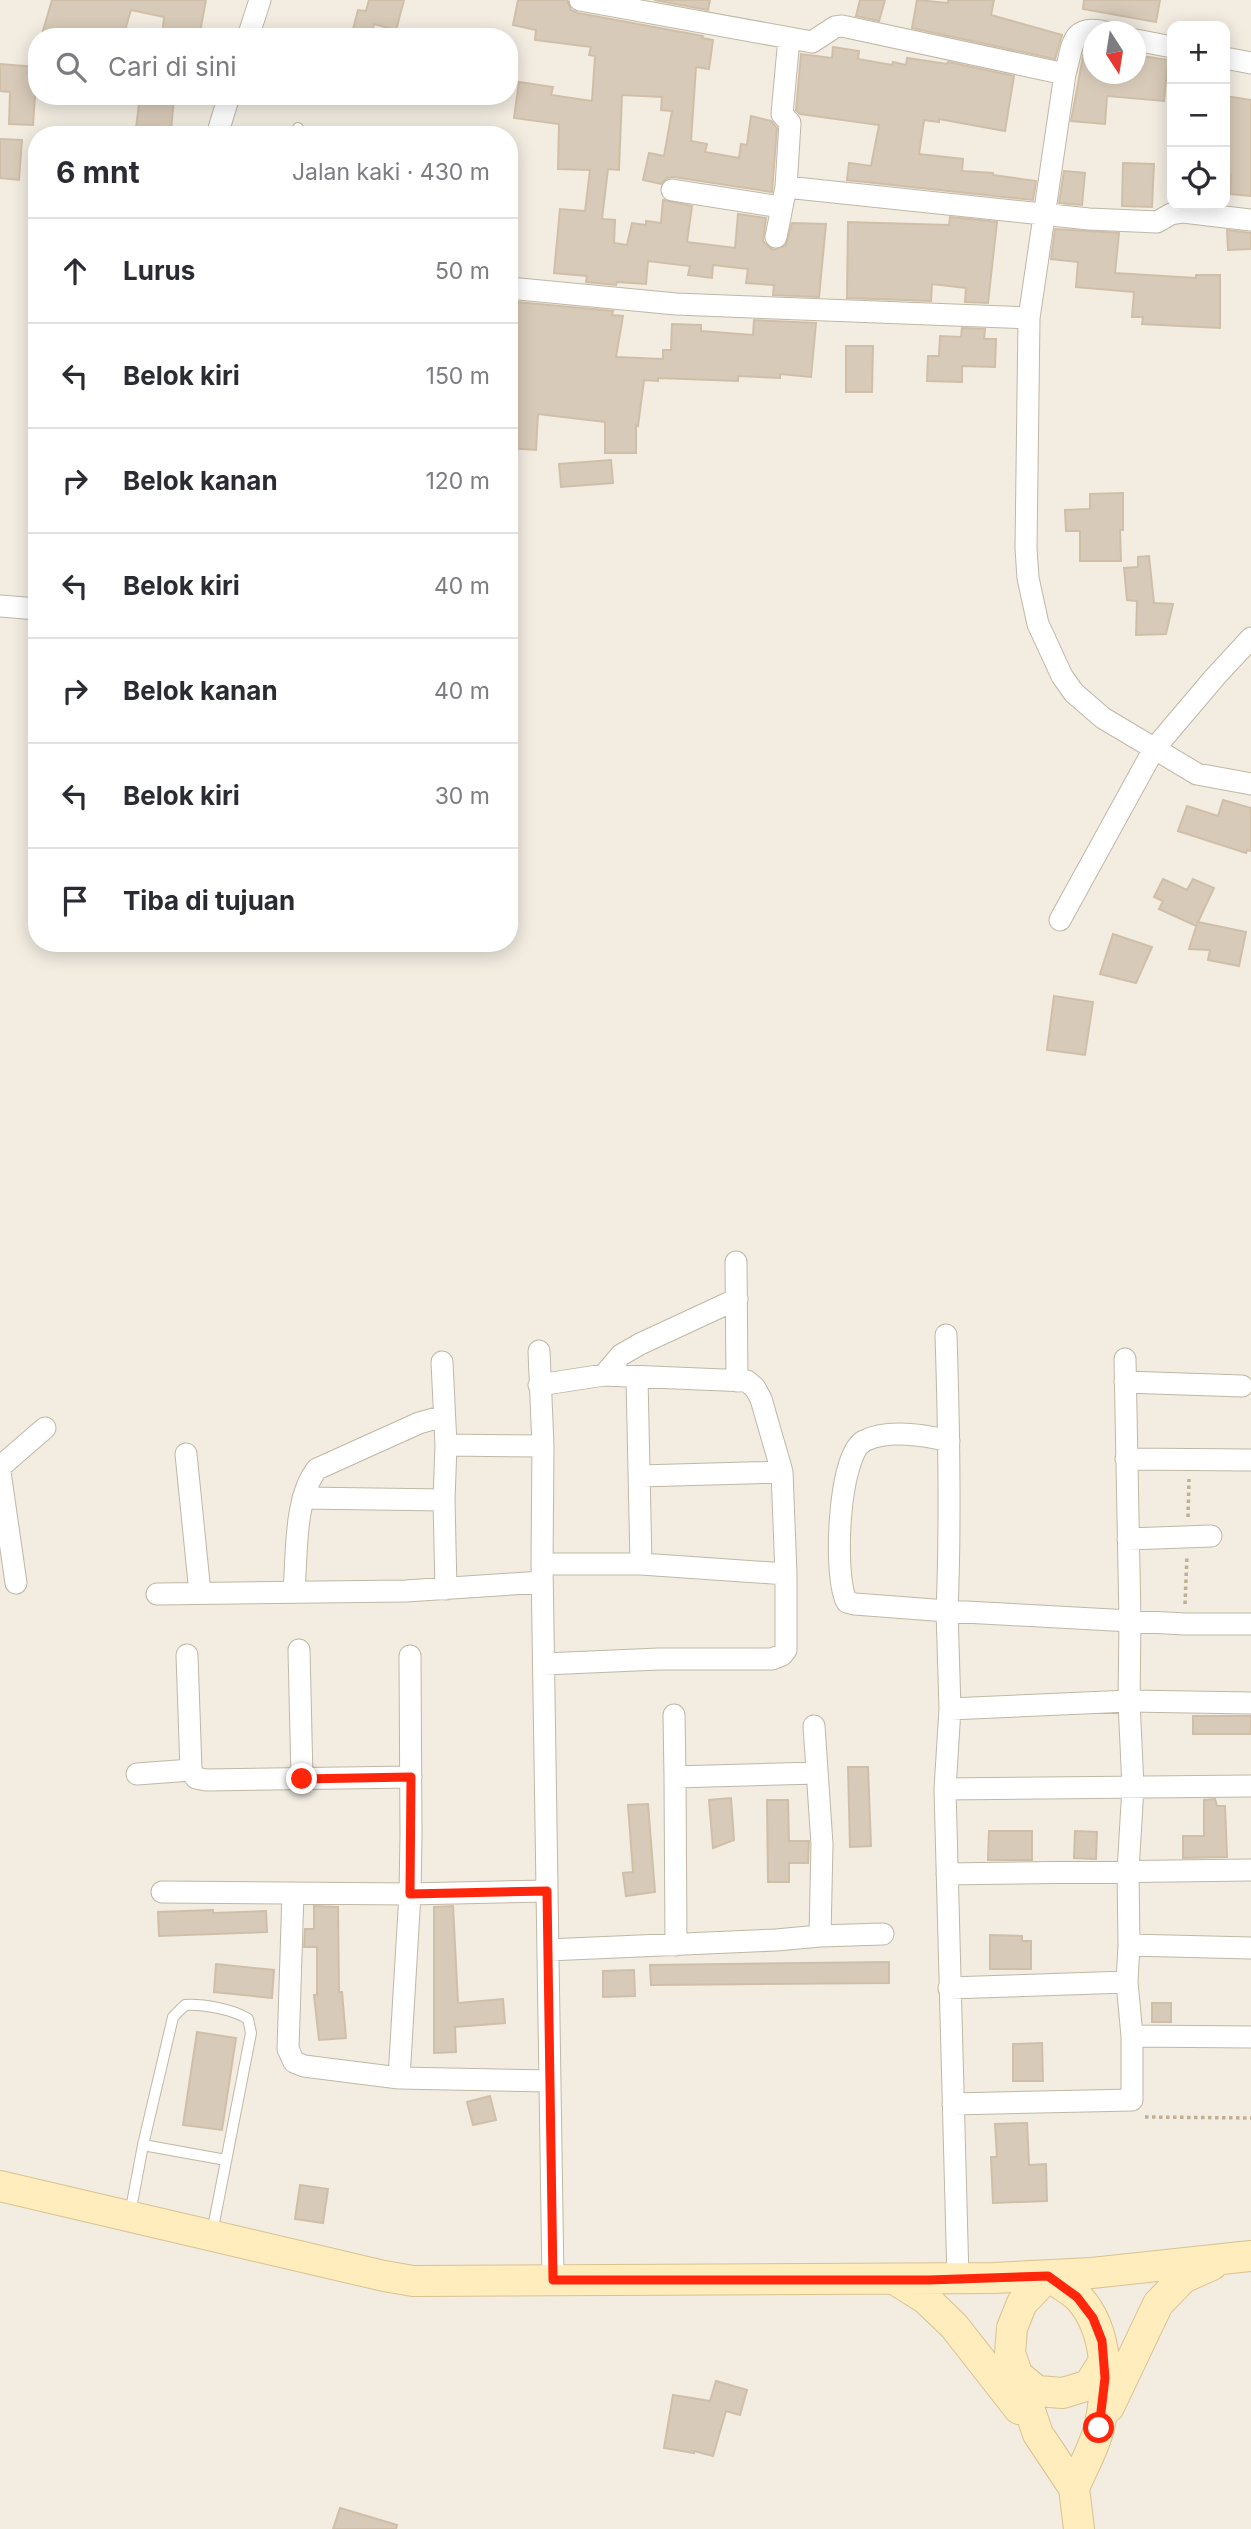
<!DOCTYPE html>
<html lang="id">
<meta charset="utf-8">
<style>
body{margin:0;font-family:Inter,sans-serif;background:#f2f2f3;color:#2b2b33}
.controls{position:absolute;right:21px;top:21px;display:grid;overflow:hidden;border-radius:14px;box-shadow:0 4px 18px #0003}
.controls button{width:63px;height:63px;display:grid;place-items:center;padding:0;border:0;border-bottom:2px solid #e1e1e2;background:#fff;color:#2b2b33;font:35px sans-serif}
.compass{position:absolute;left:1083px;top:21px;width:63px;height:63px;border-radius:50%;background:#fff;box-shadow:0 4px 18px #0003;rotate:168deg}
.stop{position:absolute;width:21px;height:21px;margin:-16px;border:5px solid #ff260b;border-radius:50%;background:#fff}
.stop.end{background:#ff260b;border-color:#fff;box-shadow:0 2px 7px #0008}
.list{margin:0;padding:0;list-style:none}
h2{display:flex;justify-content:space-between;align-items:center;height:91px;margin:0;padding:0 28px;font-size:30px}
h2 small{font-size:23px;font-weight:400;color:#7c7c81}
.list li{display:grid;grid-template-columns:46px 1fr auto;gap:21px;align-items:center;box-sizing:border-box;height:105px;padding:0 28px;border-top:2px solid #e1e1e2}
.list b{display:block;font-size:26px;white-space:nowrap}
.list em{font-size:23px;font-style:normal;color:#7c7c81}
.icon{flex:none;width:38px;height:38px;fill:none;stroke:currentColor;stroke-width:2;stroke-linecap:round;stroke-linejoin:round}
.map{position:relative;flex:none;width:1251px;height:2529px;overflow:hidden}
.search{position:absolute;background:#fff;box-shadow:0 4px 18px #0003;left:28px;top:28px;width:490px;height:77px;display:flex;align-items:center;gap:18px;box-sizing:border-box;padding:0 24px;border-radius:28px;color:#7c7c81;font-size:26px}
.panel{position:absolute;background:#fff;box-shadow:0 4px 18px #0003;left:28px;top:126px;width:490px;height:826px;border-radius:28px}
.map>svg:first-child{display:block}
.building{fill:#d8cab8;stroke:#d0bfa8;stroke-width:2}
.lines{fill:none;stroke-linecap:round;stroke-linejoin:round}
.lane-casing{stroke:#c0b7a6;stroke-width:12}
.street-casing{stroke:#c0b7a6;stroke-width:23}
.secondary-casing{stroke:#d9c28e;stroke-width:32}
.path{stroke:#c1af93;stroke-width:3.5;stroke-dasharray:3.5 3.5;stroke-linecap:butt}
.lane{stroke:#fff;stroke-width:10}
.street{stroke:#fff;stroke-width:21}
.secondary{stroke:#ffedbe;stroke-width:30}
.route{stroke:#ff260b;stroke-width:9}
</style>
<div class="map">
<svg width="1251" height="2529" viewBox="0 0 1251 2529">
<rect width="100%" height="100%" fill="#f2ece1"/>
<path class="building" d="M52,0H206L199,37H162L164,17L131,10L123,37H52L42,34Z
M369,0H404L396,30L374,24L371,37H351L358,10L366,11Z
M518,0H567L571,10L578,13L703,36L702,38L713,40L709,69L696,67L691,141L707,144L705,152L739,158L741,144L747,145L751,116L771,121L777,128L772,192L674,177L667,178L661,184L643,180L649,153L664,156L672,111L661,110L662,97L622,95L619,170L608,169L602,219L615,220L614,243L627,245L632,223L646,225V221L661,223L663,200L692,206L687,242L735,248L738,214L766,218L763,241L768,247L774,250L786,245L792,223L826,224L819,297L773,295L774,285L746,283L748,269L713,265L712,278L688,275L690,266L648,261L646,284L617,282L616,285L586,282L587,276L554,273L560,209L585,211L590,170L558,169L559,124L514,118L519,82L553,87L551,95L592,101L595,56L589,55L591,47L535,40L536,30L513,25Z
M654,0H710L708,10Z
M860,0H885L879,21L856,16Z
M917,0L948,3V0H994L991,15L1062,35L1055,59L912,28Z
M1084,0H1160L1156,22L1083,9Z
M1094,44V74H1136V55L1168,60L1164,101L1107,96L1105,124L1071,121L1084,51L1088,45Z
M833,47L859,51L858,59L892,65L893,62L906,65L907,58L947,64L948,62L1014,76L1005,131L939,119V122L924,120L919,154L963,159L962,171L993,173V175L1036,181L1033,200L847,180L849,163L871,166L879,125L800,114L796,110L801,54L832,58Z
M0,64L37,67L33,125L9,124L10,92L0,91Z
M140,96H174L171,132L136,128Z
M1225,96L1251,100V196L1230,194L1231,174L1225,173Z
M0,139L22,140L19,180L0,178Z
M1123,163L1154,164L1152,207L1122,206Z
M1064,171L1085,173L1082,205L1059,203Z
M950,217L997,222L988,303L965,302L966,288L932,284L931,301L847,298L848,222L949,225Z
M1055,229L1119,233L1115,273L1196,278V275H1220V328L1142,324L1143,317H1132L1134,292L1076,287L1078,262L1051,259Z
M1227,230L1251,233V249L1228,250Z
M517,302L613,311L612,315L623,316L616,357L663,359V350H671L672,324L701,325V331L753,335L754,320L816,323L811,377L780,374V378L738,376V381L658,378V381L644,380L638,426L636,425V453H605V422L538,414L536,450L509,448V329L512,330L514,324Z
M962,328L985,329L984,339H996L995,367L962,366V382L927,381L928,356H939L940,336L961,337Z
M846,346H873L872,392H846Z
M611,460L613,483L561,487L559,464Z
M1123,493V530H1120L1121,561H1080V531H1066L1065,510L1090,509V494Z
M1149,556L1154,603L1173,604L1166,634L1136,635L1137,601L1127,600L1124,568L1138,567V557Z
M1223,800L1251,808V851L1247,850L1246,853L1178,831L1187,806L1218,816Z
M1163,879L1187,890L1193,879L1214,888L1198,922L1246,932L1239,966L1208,960L1210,950L1189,949L1197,924L1196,926L1159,909L1163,901L1154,897Z
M1113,934L1152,947L1136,983L1100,974Z
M1054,996L1093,1002L1085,1055L1047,1050Z
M1193,1716H1251V1734H1193Z
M848,1767H868L871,1846L850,1847Z
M731,1798L734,1840L713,1848L709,1800Z
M1215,1799L1217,1806H1225L1227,1857L1183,1858V1836H1204V1800Z
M767,1800H788L789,1841H809L808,1863H789V1882H768Z
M648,1804L655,1892L626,1896L623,1873L633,1872L628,1805Z
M989,1831H1032V1860H988Z
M1075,1831L1097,1832L1096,1859L1074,1858Z
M314,1906L338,1907L339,1992H342L346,2038L319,2040L314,1995H317V1947H304L305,1929H314Z
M453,1906L458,2003L503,1999L505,2023L455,2027L456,2052L434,2053V1907Z
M213,1910V1913L266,1911L267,1932L159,1936L158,1912Z
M990,1935L1022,1936V1941H1031V1969H990Z
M889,1962V1983L651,1985L650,1965Z
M216,1964L274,1970L272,1998L214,1992Z
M634,1970L635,1996L603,1997V1971Z
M1152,2003H1171V2022H1152Z
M197,2032L236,2038L222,2130L183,2125Z
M1042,2043L1043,2081H1013V2044Z
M490,2096L496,2120L473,2125L467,2102Z
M1027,2123L1029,2165L1046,2164L1047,2201L993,2203L991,2157H997L995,2124Z
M300,2185L328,2189L323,2223L295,2219Z
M716,2381L747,2390L740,2415L726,2411L713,2456L694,2451V2453L664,2448L673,2395L710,2401Z
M340,2508L397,2525L396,2529H333Z"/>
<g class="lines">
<g class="lane-casing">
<path id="lane" d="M296,135L298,128
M143,2145L226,2160
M130,2214L143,2145L173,2017L185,2005C203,2004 233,2009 248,2019L251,2033L212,2233"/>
</g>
<g class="street-casing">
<path id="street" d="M580,0L812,42L835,27L842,26L1065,74
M1105,32C1070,23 1073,47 1065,74L1029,318L1026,548L1028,578L1038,624L1062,676L1074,693L1103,718L1197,774L1251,784
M248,37L260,0
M1136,40L1172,47
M1225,58L1251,63
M217,135L229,96
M786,187L1089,219L1157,222L1171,214L1183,212L1251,220
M672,190L781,207
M776,237L786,187L790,123L782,114L789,38
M509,288L676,304L1029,318
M0,606L37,609
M1060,920L1154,749L1215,677L1251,638
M736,1262L737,1381
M946,1335C949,1428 951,1519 947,1611L855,1604L847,1602C833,1578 838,1455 864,1441C887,1429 925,1435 949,1441
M539,1351L543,1446L542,1564L553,2280
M442,1362L446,1445L444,1500L446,1589
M604,1375L621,1355L640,1344L737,1299
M637,1378L641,1564
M1125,1382L1242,1386
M539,1385L604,1375L747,1381L755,1388L761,1399L782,1472L786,1574V1650L782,1655L772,1659H659L544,1664
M446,1445L543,1446
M186,1454L200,1593
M1126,1459L1250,1460
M0,1467L45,1428
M0,1472L16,1583
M640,1476L782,1472
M303,1498L444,1500
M1128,1539L1211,1536
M542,1564H641L786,1574
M294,1591C297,1555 294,1498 317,1469L419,1423L444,1416
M157,1594L406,1591L542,1582
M299,1650L302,1778
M187,1655L191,1770L196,1778L206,1780L411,1777
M410,1656L411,1835L410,1894L547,1891
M950,1709L1129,1701L1251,1703
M674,1715L675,1777
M137,1774L191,1770
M945,1789L1251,1786
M947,1874L1251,1870
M162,1892L410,1894L399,2078L550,2081
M293,1893L288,2049L294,2062L304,2066L399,2078
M820,1936L883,1934
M676,1945L675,1777L816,1773
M1129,1945L1251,1948
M548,1950L776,1940L820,1936L822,1844L814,1726
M949,1988L1127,1982
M1132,2036L1251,2037
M953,2104L1132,2100V2036L1127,1982L1129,1945L1128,1871L1133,1787L1129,1702L1130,1621L1125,1359
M958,2279L945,1789L950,1709L947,1611L1185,1624H1251"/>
</g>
<g class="secondary-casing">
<path id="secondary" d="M0,2186L384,2276L413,2281L994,2278L1092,2273L1251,2256
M896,2280L926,2299L954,2326L1019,2409
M1015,2373L1037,2391L1063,2393L1089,2385L1104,2361
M1109,2407L1158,2304L1183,2278L1212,2265
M1074,2488C1082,2469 1094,2448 1099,2428C1109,2386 1109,2331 1079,2298C1071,2290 1058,2283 1048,2276L1022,2303L1012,2328L1010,2353L1038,2434L1074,2488L1079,2529"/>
</g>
<path class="path" d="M1188,1517L1189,1479
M1185,1604L1187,1556
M1145,2117L1251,2118"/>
<use href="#lane" class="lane"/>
<use href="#street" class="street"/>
<use href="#secondary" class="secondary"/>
</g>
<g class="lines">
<path class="route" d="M302,1779L411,1777L410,1894L547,1891L553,2280H929L1048,2276L1077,2297L1093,2318L1102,2341L1105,2378L1099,2428"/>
</g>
</svg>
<div class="controls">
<button>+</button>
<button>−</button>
<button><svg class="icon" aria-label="locate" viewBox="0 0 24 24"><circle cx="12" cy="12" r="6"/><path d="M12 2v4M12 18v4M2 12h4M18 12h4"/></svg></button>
</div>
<svg class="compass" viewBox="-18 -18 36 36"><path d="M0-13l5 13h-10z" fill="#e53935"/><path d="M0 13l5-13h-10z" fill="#7c7c81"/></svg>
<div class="stop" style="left:1099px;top:2428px"></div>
<div class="stop end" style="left:302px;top:1779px"></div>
<div class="search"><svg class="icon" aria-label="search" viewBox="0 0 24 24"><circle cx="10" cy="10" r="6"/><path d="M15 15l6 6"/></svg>Cari di sini</div>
<section class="panel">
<h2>6 mnt<small>Jalan kaki · 430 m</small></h2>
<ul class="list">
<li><svg class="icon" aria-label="ahead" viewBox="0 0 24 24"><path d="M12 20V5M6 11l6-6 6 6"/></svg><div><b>Lurus</b></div><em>50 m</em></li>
<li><svg class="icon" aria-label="left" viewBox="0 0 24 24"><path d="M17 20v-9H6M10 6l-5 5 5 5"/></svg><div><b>Belok kiri</b></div><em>150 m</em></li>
<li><svg class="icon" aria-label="right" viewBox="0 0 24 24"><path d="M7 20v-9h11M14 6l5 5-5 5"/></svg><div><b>Belok kanan</b></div><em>120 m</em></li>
<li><svg class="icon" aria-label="left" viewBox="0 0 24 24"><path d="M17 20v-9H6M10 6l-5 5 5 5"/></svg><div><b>Belok kiri</b></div><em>40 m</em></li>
<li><svg class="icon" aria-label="right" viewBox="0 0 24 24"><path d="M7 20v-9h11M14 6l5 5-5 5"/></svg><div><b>Belok kanan</b></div><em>40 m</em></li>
<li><svg class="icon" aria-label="left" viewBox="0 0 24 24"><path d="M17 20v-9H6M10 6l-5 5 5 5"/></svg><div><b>Belok kiri</b></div><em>30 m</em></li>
<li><svg class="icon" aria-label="arrive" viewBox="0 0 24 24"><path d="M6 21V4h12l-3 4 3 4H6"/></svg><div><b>Tiba di tujuan</b></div></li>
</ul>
</section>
</div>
